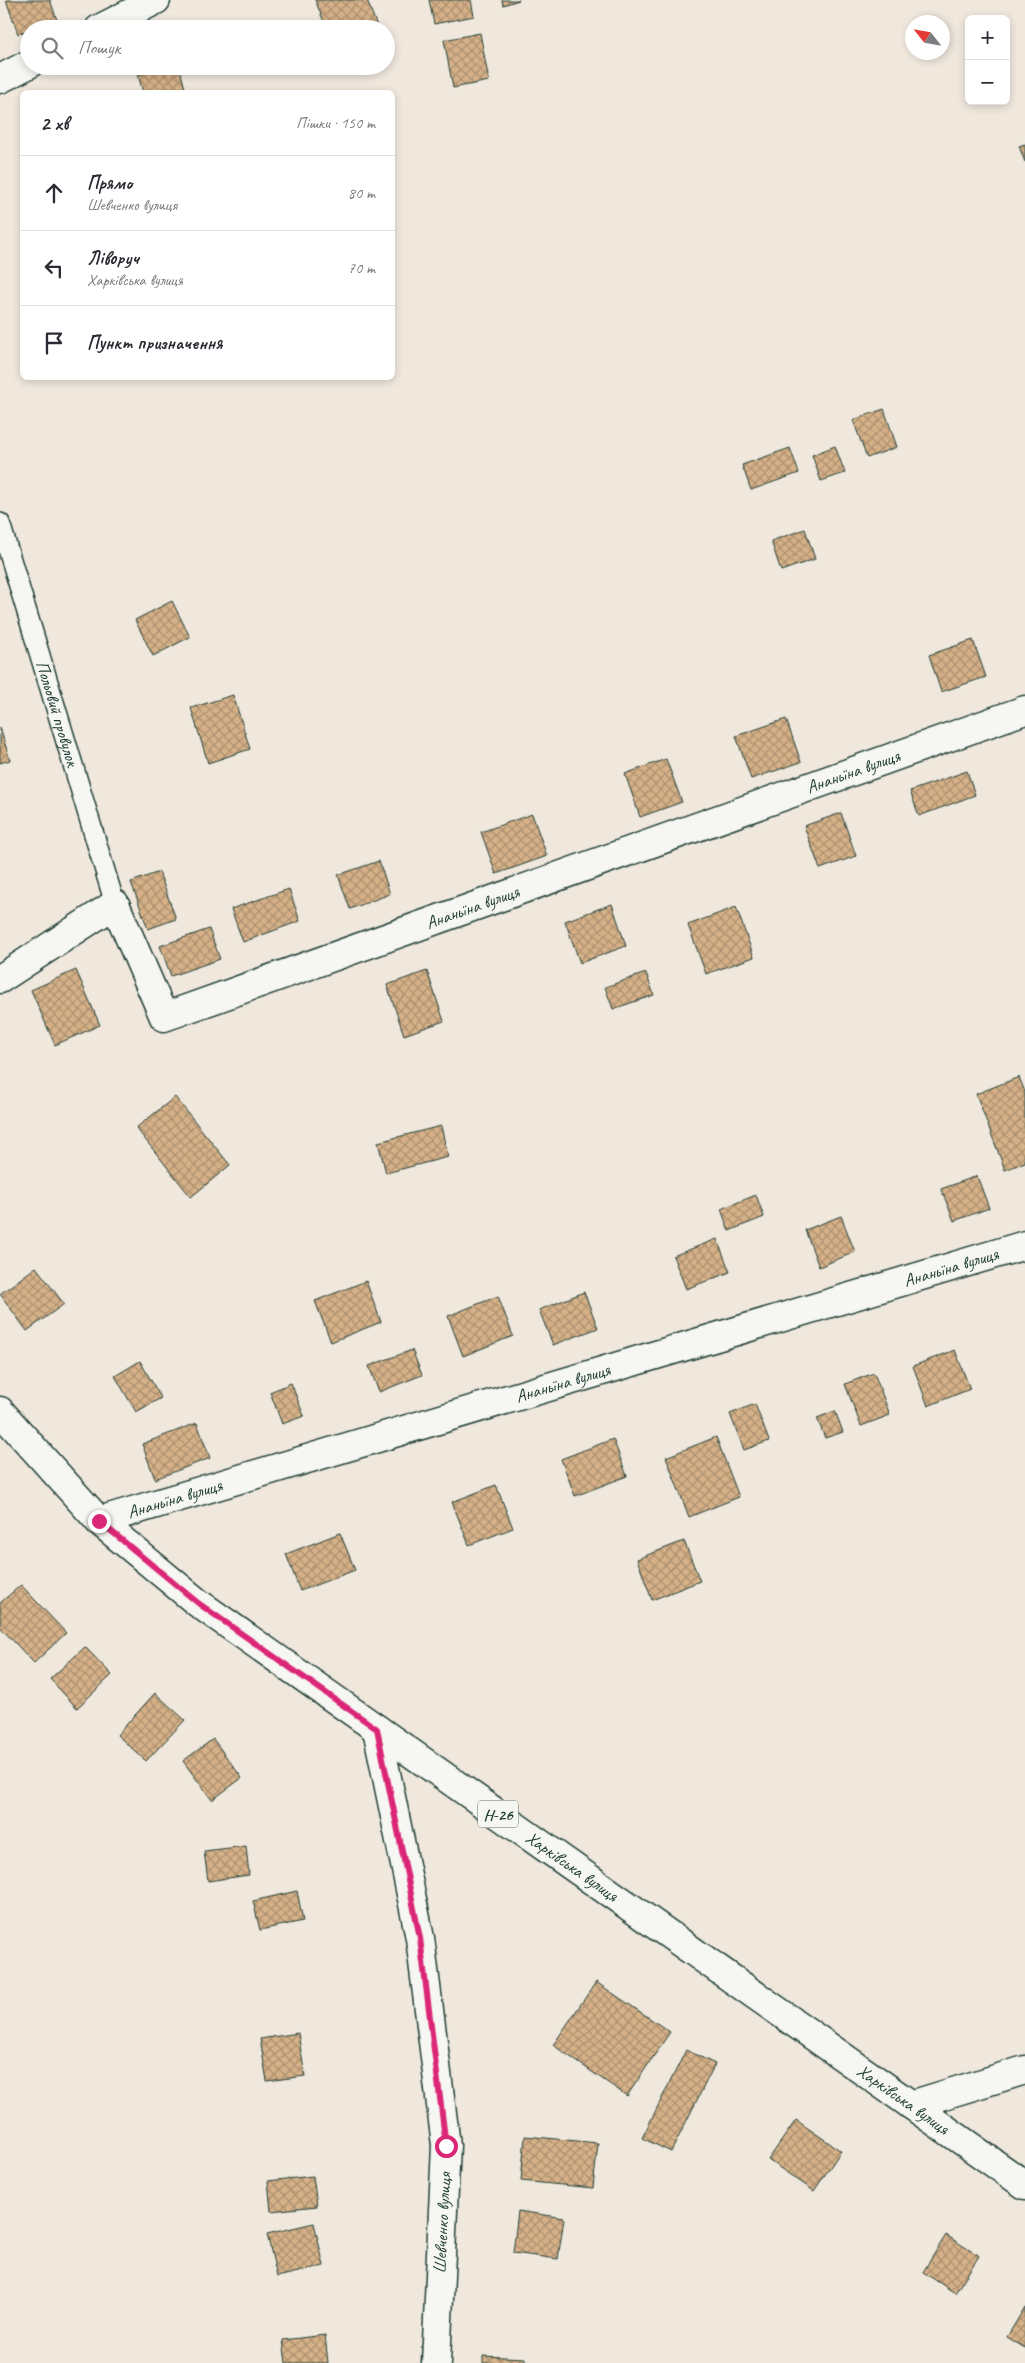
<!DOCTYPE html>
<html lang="uk">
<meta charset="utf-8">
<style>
body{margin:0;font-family:Caveat,sans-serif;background:#f7f7f7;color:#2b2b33}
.controls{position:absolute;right:15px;top:15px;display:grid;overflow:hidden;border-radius:8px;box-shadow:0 2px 8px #0003}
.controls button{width:45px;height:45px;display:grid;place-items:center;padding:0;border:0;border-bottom:1px solid #e1e1e2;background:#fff;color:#2b2b33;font:25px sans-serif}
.compass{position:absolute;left:905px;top:15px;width:45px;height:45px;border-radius:50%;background:#fff;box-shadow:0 2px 8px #0003;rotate:301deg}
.stop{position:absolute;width:15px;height:15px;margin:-11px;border:4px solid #db2777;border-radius:50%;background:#fff}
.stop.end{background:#db2777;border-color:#fff;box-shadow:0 1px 5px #0008}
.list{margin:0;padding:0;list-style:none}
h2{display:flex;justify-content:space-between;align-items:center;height:65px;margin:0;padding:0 20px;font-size:21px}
h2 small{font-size:16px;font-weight:400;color:#7c7c81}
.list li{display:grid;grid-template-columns:32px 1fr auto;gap:15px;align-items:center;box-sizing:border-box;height:75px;padding:0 20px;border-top:1px solid #e1e1e2}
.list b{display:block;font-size:19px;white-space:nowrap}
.list p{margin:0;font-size:16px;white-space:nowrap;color:#7c7c81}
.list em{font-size:16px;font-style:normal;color:#7c7c81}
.icon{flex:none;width:28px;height:28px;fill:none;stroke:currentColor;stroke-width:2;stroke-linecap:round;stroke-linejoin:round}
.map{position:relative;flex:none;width:1025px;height:2363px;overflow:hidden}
.search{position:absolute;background:#fff;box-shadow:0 2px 8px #0003;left:20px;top:20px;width:375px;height:55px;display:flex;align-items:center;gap:12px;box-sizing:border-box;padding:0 18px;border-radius:28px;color:#7c7c81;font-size:19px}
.panel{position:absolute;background:#fff;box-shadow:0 2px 8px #0003;left:20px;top:90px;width:375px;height:290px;border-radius:8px}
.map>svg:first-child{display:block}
.building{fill:url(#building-cross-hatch);stroke:#1f3d34}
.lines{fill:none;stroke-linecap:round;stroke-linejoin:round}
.service-casing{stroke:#1f3d34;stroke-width:22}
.minor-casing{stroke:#1f3d34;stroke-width:31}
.primary-casing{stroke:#1f3d34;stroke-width:31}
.service{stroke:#f6f6f2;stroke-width:19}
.minor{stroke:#f6f6f2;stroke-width:28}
.primary{stroke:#f6f6f2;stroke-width:28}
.route{stroke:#db2777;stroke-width:6}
.labels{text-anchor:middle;stroke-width:4;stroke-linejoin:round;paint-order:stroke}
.shield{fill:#f6f6f2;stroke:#60746d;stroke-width:1}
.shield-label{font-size:16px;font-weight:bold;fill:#1f3d34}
.street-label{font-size:18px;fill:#1f3d34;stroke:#f6f6f2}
</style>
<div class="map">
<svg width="1025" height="2363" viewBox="0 0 1025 2363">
<defs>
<pattern id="building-cross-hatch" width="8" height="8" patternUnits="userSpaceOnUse" patternTransform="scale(1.25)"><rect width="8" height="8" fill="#d6b188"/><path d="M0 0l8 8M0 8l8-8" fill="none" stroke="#ad9170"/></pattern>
</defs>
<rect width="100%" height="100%" fill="#f0e8dd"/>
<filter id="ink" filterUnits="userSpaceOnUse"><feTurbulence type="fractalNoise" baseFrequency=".02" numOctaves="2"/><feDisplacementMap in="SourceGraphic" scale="10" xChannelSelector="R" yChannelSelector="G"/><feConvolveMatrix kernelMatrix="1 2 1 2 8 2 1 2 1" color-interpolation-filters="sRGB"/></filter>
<g filter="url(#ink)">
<path class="building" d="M6,0H50L57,20L18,34Z
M315,0H367L378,29H327Z
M429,0H471L474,16L434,24Z
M502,0H519L503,5Z
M480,33L489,81L453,88L444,40Z
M170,66H179L186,92H143L138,75Z
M1025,144V162L1019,146Z
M884,409L897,447L867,458L853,420Z
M835,446L845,473L821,481L812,455Z
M790,448L799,473L751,490L742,465Z
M805,529L815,559L781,571L771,541Z
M172,601L190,637L153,656L135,620Z
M973,640L986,677L941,692L929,655Z
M233,695L250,749L208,763L191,708Z
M786,719L801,762L751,779L736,736Z
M0,728L10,760L0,763Z
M666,759L682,802L640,817L625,774Z
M967,771L975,795L919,816L910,791Z
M841,813L856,856L820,869L804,826Z
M532,814L547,856L496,874L481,832Z
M379,861L390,894L350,909L338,875Z
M159,872L176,919L148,929L131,882Z
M289,889L300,921L243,942L231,909Z
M612,904L626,946L580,963L565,921Z
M736,907L754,957L706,974L688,925Z
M209,929L220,959L171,976L160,946Z
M76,970L100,1025L55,1045L31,990Z
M427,971L444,1021L404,1035L387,985Z
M646,973L654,995L613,1009L605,987Z
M1019,1077L1025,1092V1162L1005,1170L976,1094Z
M175,1097L230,1165L191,1197L136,1128Z
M441,1126L448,1157L386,1173L378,1142Z
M977,1176L989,1208L954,1221L941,1189Z
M756,1195L764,1217L729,1231L721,1209Z
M841,1216L855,1252L819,1267L805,1230Z
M717,1239L730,1272L686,1289L673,1256Z
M36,1267L64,1304L27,1331L0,1294Z
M366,1281L381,1322L331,1342L315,1301Z
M584,1292L598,1328L553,1345L539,1310Z
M498,1296L513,1336L463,1356L448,1316Z
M412,1350L422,1375L379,1392L369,1366Z
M955,1350L970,1389L928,1406L913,1366Z
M140,1361L161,1398L136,1412L115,1376Z
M874,1373L890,1415L861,1426L845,1384Z
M291,1383L304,1416L282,1424L270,1392Z
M755,1404L769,1441L744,1450L730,1414Z
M835,1411L843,1432L825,1438L817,1418Z
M197,1423L210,1458L155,1479L142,1444Z
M716,1437L739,1497L689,1517L666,1457Z
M613,1439L627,1476L575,1496L561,1459Z
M496,1485L513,1528L469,1545L452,1502Z
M340,1533L355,1570L300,1591L286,1554Z
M684,1541L700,1581L652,1600L637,1559Z
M21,1585L66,1633L34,1663L0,1627V1603Z
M85,1647L112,1675L77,1708L50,1679Z
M155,1693L185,1720L146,1761L117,1735Z
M213,1739L242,1778L212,1800L183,1761Z
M246,1846L249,1875L208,1881L204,1851Z
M297,1891L303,1921L260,1930L253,1901Z
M596,1982L670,2032L627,2096L553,2045Z
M298,2033L305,2076L267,2081L260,2039Z
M686,2050L715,2064L671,2152L642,2138Z
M796,2120L841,2151L814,2191L768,2160Z
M525,2136L598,2143L593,2188L521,2181Z
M313,2176L317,2206L271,2211L268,2181Z
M518,2211L564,2218L558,2259L513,2253Z
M314,2223L324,2266L277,2277L267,2234Z
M946,2235L979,2256L955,2293L923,2272Z
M1025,2307V2348L1007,2337Z
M325,2335L328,2363H286L283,2340Z
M483,2356L525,2358V2363H483Z"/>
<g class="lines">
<g class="service-casing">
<g id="service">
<path id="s1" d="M0,523L115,904"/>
</g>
</g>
<g class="minor-casing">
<g id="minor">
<path d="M99,29L156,0"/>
<path d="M0,79L29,64"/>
<path id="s2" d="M0,979L115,904L164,1017L1025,710"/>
<path id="s3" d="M99,1521L1025,1245"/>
<path d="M377,1729L420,1938L446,2145L436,2363"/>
<path d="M911,2105L1025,2070"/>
</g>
</g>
<g class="primary-casing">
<g id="primary">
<path id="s4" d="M0,1411L99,1521L198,1603L1025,2185"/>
</g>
</g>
<use href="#service" class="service"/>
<use href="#minor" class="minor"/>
<use href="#primary" class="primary"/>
</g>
</g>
<g class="lines" filter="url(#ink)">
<path class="route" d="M99,1521L198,1603L377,1729L420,1938L446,2146"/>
</g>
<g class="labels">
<rect class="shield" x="478" y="1800.5" width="40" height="27" rx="4"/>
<g class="shield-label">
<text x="498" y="1820">Н-26</text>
</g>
<g class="street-label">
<text dy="6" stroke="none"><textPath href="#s1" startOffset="199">Польовий провулок</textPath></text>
<text dy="6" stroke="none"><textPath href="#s2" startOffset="992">Ананьїна вулиця</textPath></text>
<text dy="6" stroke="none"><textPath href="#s2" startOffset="588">Ананьїна вулиця</textPath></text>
<text dy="6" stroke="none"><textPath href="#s3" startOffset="889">Ананьїна вулиця</textPath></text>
<text dy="6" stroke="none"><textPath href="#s3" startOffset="484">Ананьїна вулиця</textPath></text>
<text dy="6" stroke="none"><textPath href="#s3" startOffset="79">Ананьїна вулиця</textPath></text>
<text dy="6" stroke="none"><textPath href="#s4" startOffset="734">Харківська вулиця</textPath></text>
<text dy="6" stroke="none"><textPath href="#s4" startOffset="1139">Харківська вулиця</textPath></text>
<text transform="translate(442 2223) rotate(-87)" y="6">Шевченко вулиця</text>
</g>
</g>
</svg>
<div class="controls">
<button>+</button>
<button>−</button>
</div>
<svg class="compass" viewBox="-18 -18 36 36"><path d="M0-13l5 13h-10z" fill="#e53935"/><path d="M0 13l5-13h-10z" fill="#7c7c81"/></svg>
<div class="stop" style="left:446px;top:2146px"></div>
<div class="stop end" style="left:99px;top:1521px"></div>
<div class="search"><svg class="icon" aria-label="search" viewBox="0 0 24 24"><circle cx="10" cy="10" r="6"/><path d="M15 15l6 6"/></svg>Пошук</div>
<section class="panel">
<h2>2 хв<small>Пішки · 150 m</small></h2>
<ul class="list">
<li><svg class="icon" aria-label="ahead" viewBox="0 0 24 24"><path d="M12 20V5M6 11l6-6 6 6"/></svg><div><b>Прямо</b><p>Шевченко вулиця</p></div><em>80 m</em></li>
<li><svg class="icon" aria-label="left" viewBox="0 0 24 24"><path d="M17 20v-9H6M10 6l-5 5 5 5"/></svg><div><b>Ліворуч</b><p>Харківська вулиця</p></div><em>70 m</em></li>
<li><svg class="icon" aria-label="arrive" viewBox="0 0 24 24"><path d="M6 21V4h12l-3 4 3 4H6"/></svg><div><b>Пункт призначення</b></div></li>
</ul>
</section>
</div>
